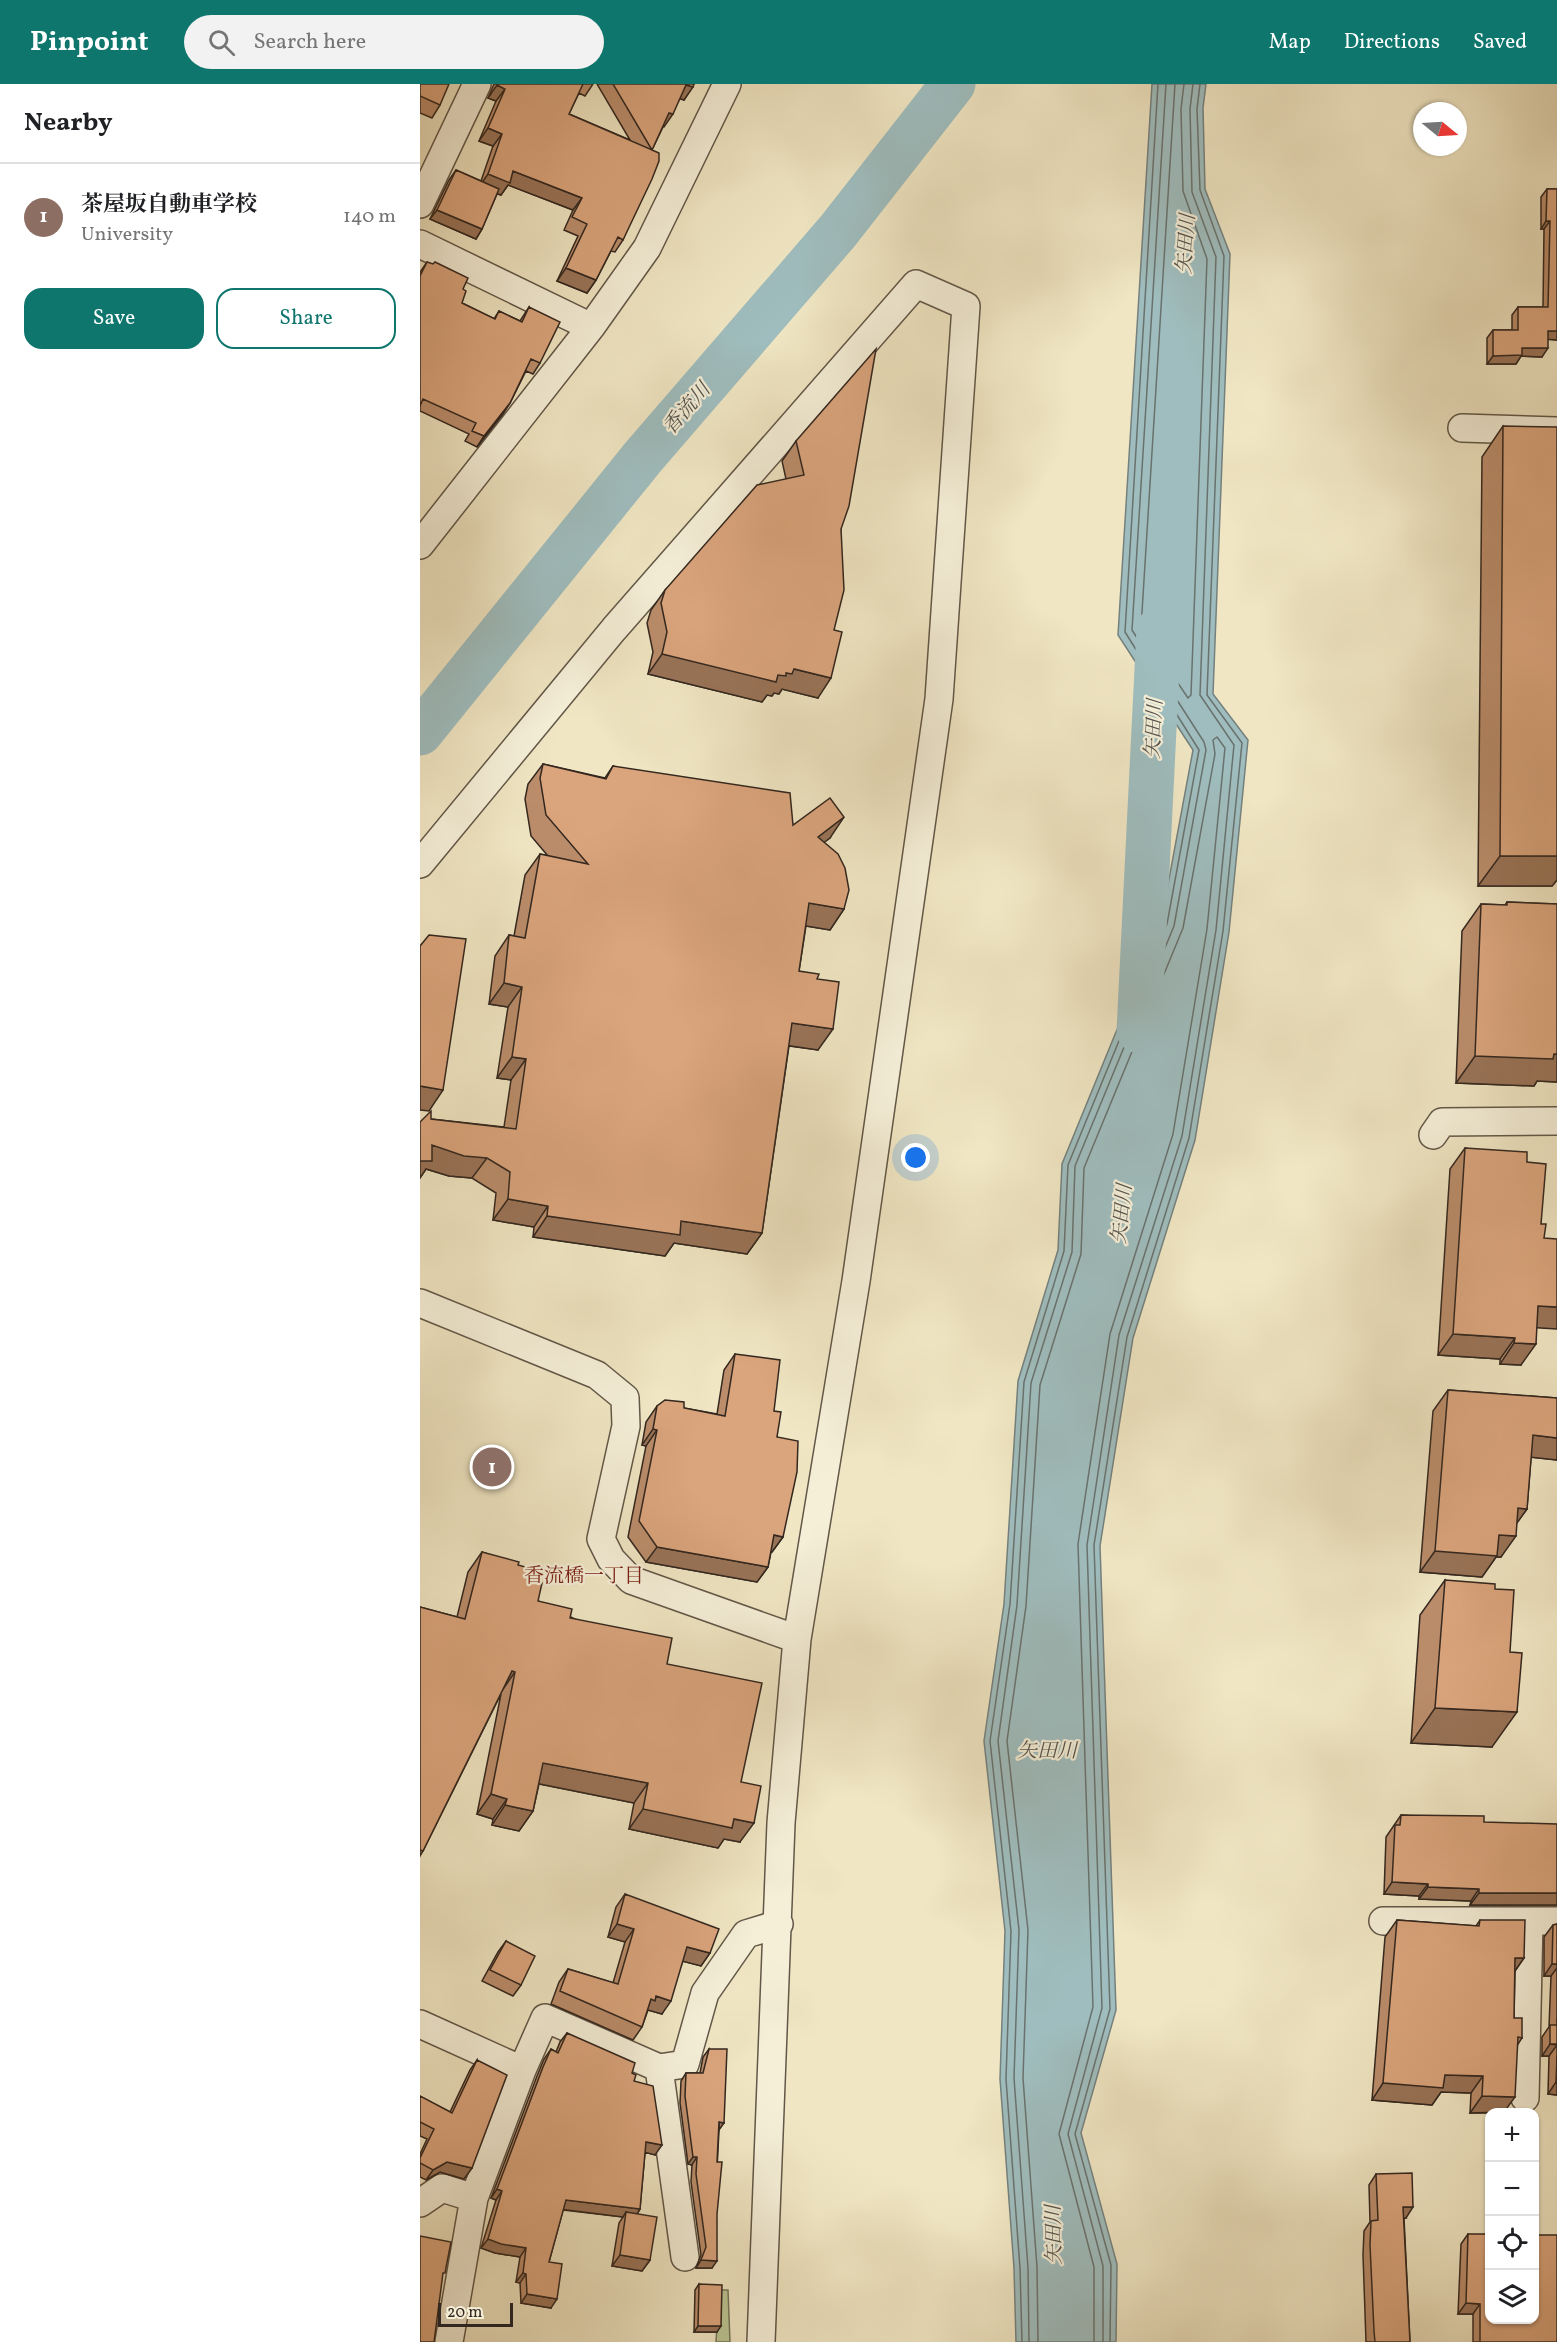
<!DOCTYPE html>
<meta charset="utf-8">
<style>
body{margin:0;font-family:Vollkorn,"Noto Serif JP",serif;background:#f2f2f2;color:#202124}
.controls{position:absolute;right:18px;bottom:18px;display:grid;overflow:hidden;border-radius:12px;box-shadow:0 2px 4px #0004}
.controls button{width:54px;height:54px;display:grid;place-items:center;padding:0;border:0;border-bottom:2px solid #e0e0e0;background:#fff;color:#202124;font:30px sans-serif}
.compass{position:absolute;left:993px;top:18px;width:54px;height:54px;border-radius:50%;background:#fff;box-shadow:0 2px 4px #0004;rotate:108deg}
.scale{position:absolute;left:18px;bottom:15px;width:75px;box-sizing:border-box;padding-left:6px;border:3px solid #33271f;border-top:0;font-size:16px;line-height:21px;white-space:nowrap;color:#33271f;-webkit-text-stroke:4px #f5efd8;paint-order:stroke}
.you{position:absolute;left:496px;top:1074px;width:21px;height:21px;margin:-15px;border:4px solid #fff;border-radius:50%;background:#1a73e8;box-shadow:0 0 0 9px #1a73e833}
.badge{display:grid;place-items:center;width:39px;height:39px;border-radius:50%;background:#0f766e;color:#fff;font-size:20px;font-weight:700}
.pin{position:absolute;translate:-50% -50%;border:3px solid #fff;box-shadow:0 2px 6px #0006}
.list{margin:0;padding:0;list-style:none}
h2{display:flex;justify-content:space-between;align-items:center;height:78px;margin:0;padding:0 24px;font-size:26px}
h2 small{font-size:20px;font-weight:400;color:#757577}
.list li{display:grid;grid-template-columns:39px 1fr auto;gap:18px;align-items:center;box-sizing:border-box;height:108px;padding:0 24px;border-top:2px solid #e0e0e0}
.list b{display:block;font-size:22px;white-space:nowrap}
.list p{margin:0;font-size:20px;white-space:nowrap;color:#757577}
.list em{font-size:20px;font-style:normal;color:#757577}
.actions{display:flex;gap:12px;padding:18px 24px}
.actions a{flex:1;padding:14px 0;border:2px solid #0f766e;border-radius:18px;text-align:center;font-size:21px;color:#0f766e}
.actions .main{background:#0f766e;color:#fff}
.icon{flex:none;width:33px;height:33px;fill:none;stroke:currentColor;stroke-width:2;stroke-linecap:round;stroke-linejoin:round}
.map{position:relative;flex:none;width:1137px;height:2258px;overflow:hidden}
header{display:flex;align-items:center;gap:36px;box-sizing:border-box;height:84px;padding:0 30px;background:#0f766e;color:#fff}
header strong{font-size:28px}
nav{display:flex;gap:33px;margin-inline-start:auto;font-size:21px}
.search{width:420px;height:54px;background:#f2f2f2;display:flex;align-items:center;gap:15px;box-sizing:border-box;padding:0 21px;border-radius:33px;color:#757577;font-size:22px}
main{display:flex}
aside{flex:1;background:#fff}
.map>svg:first-child{display:block}
.green{fill:#bbc493;stroke:#777659;stroke-width:1.5}
.water{fill:#9fbdbe;stroke:#74817e;stroke-width:1.5}
.lines{fill:none;stroke-linecap:round;stroke-linejoin:round}
.shore{stroke:#69726e;stroke-width:1.5}
.river{stroke:#9fbdbe;stroke-width:45}
.minor-casing{stroke:#625748;stroke-width:30}
.minor{stroke:#f5efd8;stroke-width:27}
.wall{fill:#bb8d6b;stroke:#33271f;stroke-width:1.5}
.shaded-wall{fill:#997357;stroke:#33271f;stroke-width:1.5}
.building{fill:#daa47c;stroke:#33271f;stroke-width:1.5}
.labels{text-anchor:middle;stroke-width:4.5;stroke-linejoin:round;paint-order:stroke}
.water-label{font-size:20px;font-style:italic;fill:#53544f;stroke:#f5efd8}
.neighbourhood-label{font-size:20px;fill:#7a1f14;stroke:#f5efd8}
</style>
<header>
<strong>Pinpoint</strong>
<div class="search"><svg class="icon" aria-label="search" viewBox="0 0 24 24"><circle cx="10" cy="10" r="6"/><path d="M15 15l6 6"/></svg>Search here</div>
<nav><a>Map</a><a>Directions</a><a>Saved</a></nav>
</header>
<main>
<aside>
<h2>Nearby<small></small></h2>
<ul class="list">
<li><span class="badge" style="background:#8d6e63">1</span><div><b>茶屋坂自動車学校</b><p>University</p></div><em>140 m</em></li>
</ul>
<div class="actions"><a class="main">Save</a><a>Share</a></div>
</aside>
<div class="map">
<svg width="1137" height="2258" viewBox="0 0 1137 2258">
<rect width="100%" height="100%" fill="#f0e6c3"/>
<filter id="stains"><feTurbulence type="fractalNoise" baseFrequency=".00333" numOctaves="4"/><feColorMatrix values="0 0 0 0 .2 0 0 0 0 .09 0 0 0 0 .02 0 0 0 .5 -.17"/></filter>
<radialGradient id="worn" r=".72"><stop offset=".6" stop-color="#630" stop-opacity="0"/><stop offset="1" stop-color="#630" stop-opacity=".3"/></radialGradient>
<path class="green" d="M299,2206H308L310,2258H296Z"/>
<path class="water" d="M732,0H786L783,24L785,105L810,170L793,610L828,656L809,848L775,1056L713,1254L680,1462L696,1926L661,2049L697,2180L696,2258H596L594,2184L580,1995L585,1847L564,1657L584,1520L598,1297L638,1166L642,1080L741,838L773,666L698,551Z"/>
<g class="lines">
<path class="shore" d="M755,0L721,544L768,614L771,611L787,175L763,107L761,25L764,0
M602,2258L600,2184L586,1995L591,1847L570,1657L590,1520L604,1298L644,1167L648,1081L747,840L779,666L705,548L738,0
M609,2258L608,2184L594,1994L599,1846L578,1657L597,1521L611,1299L652,1168L655,1082L754,842L786,666L784,658L712,546L746,0
M618,2258L617,2183L603,1994L608,1846L587,1657L606,1522L620,1301L661,1170L664,1084L763,844L795,670L793,656L797,653L805,664L787,845L753,1050L690,1250L658,1460L673,1923L639,2050L674,2183V2258
M683,2258V2182L648,2050L682,1924L667,1461L699,1251L762,1052L796,846L814,661L780,611L796,173L772,108L770,25L773,0
M690,2258L691,2181L655,2050L690,1925L674,1461L707,1253L769,1054L803,847L822,659L787,611L804,172L780,106L777,25L780,0"/>
<path class="river" d="M0,649L223,373L418,147L533,0
M719,947L739,545"/>
<g class="minor-casing">
<path id="minor" d="M0,120L57,0
M0,160L171,243
M1042,344L1137,347
M0,461L171,243L227,164L307,0
M0,780L194,545L496,200L546,222L519,615L436,1197L377,1555L361,1739L341,2258
M1013,1051L1022,1038L1137,1037
M0,1219L177,1291L205,1314L206,1342L181,1455L191,1475L211,1496L377,1555
M963,1837H1137
M0,1940L102,1986L125,1934L239,1984L265,1980L285,1909L326,1850L359,1840
M239,1984L265,2173
M1105,2014L1109,1837
M0,2119L22,2104L54,2114
M29,2258L54,2114L102,1986"/>
</g>
<use href="#minor" class="minor"/>
</g>
<path class="wall" d="M0,0L20,21L12,34L0,29Z
M74,0H173L165,12L159,9L149,30L210,56L177,0H274L264,16L260,14L243,43L232,66L203,156L195,168L191,167L176,196L167,209L137,197L158,152L144,146L153,126L88,101L81,111L77,110L62,145L56,155L10,135L29,96L36,86L61,97L73,62L59,57L76,17L68,14Z
M1127,105H1137V256L1128,255L1122,273L1101,272L1096,280H1067V254L1073,246H1092V231L1098,223H1123L1124,145H1121V113Z
M7,178L43,205L42,219L74,235L79,227L100,237L109,223L120,279L113,290L106,287L90,319L57,363L45,357L49,350L0,327V188Z
M1083,342L1137,458V796L1132,802H1058L1062,373Z
M376,357L421,445L398,614L362,605L359,610L354,609L352,612L347,611L342,618L228,590L233,568L227,539L231,526L245,506L366,395L362,377Z
M123,680L185,694L193,682L410,754L404,758L424,825L410,846L386,842L379,887L397,895L398,966L369,962L342,1149L327,1170L254,1159L245,1172L113,1153L114,1143L73,1136L76,1109L52,1094L29,1092L6,1085L0,1094V1038L11,1035L84,1043L91,996L77,994L88,923L69,920L75,872L89,851L94,852L105,791L120,770L128,772L111,752L105,715L108,700Z
M1087,818L1137,820V998L1117,997L1114,1002L1036,999L1042,847L1061,820L1085,821Z
M1045,1064L1107,1078L1121,1140L1101,1281L1080,1280V1275L1018,1271L1030,1085Z
M315,1270L354,1327L357,1353L363,1453L352,1468H351L348,1483L337,1498L226,1478L208,1453L226,1362L222,1361L226,1338L237,1322L264,1324L297,1330L304,1286Z
M1028,1306L1137,1314V1376L1111,1373L1107,1425L1097,1438L1081,1473H1076L1062,1493L1000,1488L1013,1327Z
M62,1468L98,1481L110,1496L118,1517L247,1580L321,1698L320,1758L304,1755L298,1764L209,1745L214,1719L119,1700L113,1727L99,1747L72,1741L73,1735L57,1730L81,1610L3,1767L0,1772V1523L37,1533L48,1488Z
M1025,1496L1072,1663L991,1659L1000,1531Z
M981,1731L1064,1738L1137,1821H1050L1051,1817L999,1815V1812L964,1810L966,1753Z
M205,1810L290,1869L281,1882L263,1877L242,1930L228,1926L222,1943L213,1956L131,1920L139,1898L148,1885L193,1899L205,1858L188,1853L196,1823Z
M977,1836L1056,1842L1060,1836L1104,1874L1095,1887L1094,1934L1102,1954L1098,1960L1070,2029H1050L1051,2009L1021,2008L1012,2021L952,2016L965,1853Z
M1137,1840V2011L1128,2010L1129,1972H1122V1953L1129,1943L1131,1892H1124V1853L1133,1841Z
M86,1857L101,1901L93,1912L62,1897L78,1868Z
M147,1949L212,1989L235,2071L225,2068L220,2125L217,2130L230,2176L222,2187L192,2182L199,2139L203,2133L143,2126L129,2178L131,2224L101,2219L100,2199L96,2198L100,2173L75,2169L61,2164L76,2116L71,2114L117,1992L124,1975L131,1965L136,1968L140,1958Z
M289,1965L299,2046L292,2184H276L281,2171L271,2098L272,2081L268,2080L260,2019L261,1997L266,1989H280L283,1973Z
M57,1976L52,2084L44,2095L20,2088L6,2096L0,2093V2070L7,2055L0,2052V2012L30,2028L50,1986Z
M956,2090L986,2134H984L990,2258H946L943,2171L944,2147L950,2138L949,2101Z
M1048,2150L1137,2258H1053V2230H1038L1041,2160Z
M279,2200L297,2248H274L275,2206Z"/>
<path class="shaded-wall" d="M77,1L85,5L76,17L68,14Z
M266,1L273,3L264,16L258,14Z
M249,29L253,30L244,43L240,42Z
M68,44L82,50L73,62L59,57Z
M93,87L162,114L153,126L88,101L81,111L59,103L68,90Z
M17,126L62,145L56,155L10,135Z
M1126,137H1130L1124,145H1121Z
M146,184L176,196L167,209L137,197Z
M1128,247H1137V256L1122,255Z
M1102,264H1128L1122,273L1101,272L1096,280H1067L1073,272Z
M90,319L83,330L57,363L64,352Z
M242,570L358,591L366,589L374,585L411,594L398,614L362,605L359,610L354,609L352,612L347,611L342,618L228,590Z
M424,733L410,754L383,774L398,753Z
M1080,772H1137V796L1132,802H1058Z
M389,819L424,825L410,846L374,840Z
M84,899L102,903L88,923L69,920Z
M372,939L413,945L398,966L357,960Z
M1137,970V998L1117,997L1114,1002L1036,999L1055,972Z
M92,973L106,975L91,996L77,994Z
M0,1002L23,1006L9,1027L0,1026Z
M12,1061L67,1074L52,1094L29,1092L6,1085L0,1094V1077Z
M88,1115L128,1122L114,1143L73,1136Z
M127,1132L261,1137L342,1149L327,1170L254,1159L245,1172L113,1153Z
M1118,1222L1137,1223V1245L1103,1243Z
M1033,1250L1095,1254L1080,1275L1018,1271Z
M1094,1259L1116,1260L1101,1281L1080,1280Z
M233,1345L237,1346L226,1362L222,1361Z
M1113,1351L1137,1354V1376L1098,1372Z
M1098,1424L1107,1425L1092,1446Z
M354,1451L363,1453L352,1468L343,1466Z
M1079,1451L1096,1452L1081,1473H1076L1062,1493L1000,1488L1015,1467Z
M237,1463L348,1483L337,1498L226,1478Z
M92,1587L95,1588L81,1608Z
M1015,1624L1097,1628L1072,1663L991,1659Z
M123,1679L228,1699L214,1719L110,1698Z
M71,1710L87,1715L73,1735L57,1730Z
M85,1721L113,1727L99,1747L72,1741Z
M223,1725L314,1735L334,1739L320,1758L304,1755L298,1764L209,1745Z
M972,1798L1008,1800L999,1812L964,1810Z
M1008,1803L1059,1805L1051,1817L999,1815Z
M1059,1809H1137V1821H1050Z
M197,1840L214,1845L205,1858L188,1853Z
M267,1863L290,1869L281,1882L258,1876Z
M1095,1874H1104L1092,1891Z
M1132,1880H1137V1884L1131,1892H1124Z
M236,1912L251,1917L242,1930L228,1926L226,1929L231,1915Z
M1130,1960L1137,1961L1129,1972H1122Z
M1025,1991L1063,1992L1051,2009L1021,2008L1012,2021L952,2016L963,1999Z
M1136,1998H1137V2011L1128,2010Z
M1062,2012L1095,2013L1084,2028L1050,2029Z
M299,2038L304,2039L299,2046Z
M226,2058L242,2061L235,2071L220,2067Z
M273,2073H277L272,2081L268,2080Z
M27,2078L52,2084L44,2095L20,2088L6,2096L13,2086Z
M77,2105L82,2107L76,2116L71,2114Z
M146,2116L220,2125L214,2135L206,2128L203,2133L139,2125Z
M983,2123H993L986,2134H976Z
M68,2155L106,2164L100,2173L75,2169L61,2164Z
M200,2171L230,2176L222,2187L192,2182Z
M281,2176L297,2177L292,2184H276Z
M103,2189L106,2190L100,2199L96,2198Z
M107,2210L137,2215L131,2224L101,2219Z
M1046,2219L1060,2220L1053,2230H1038Z
M278,2242H301L297,2248H274Z"/>
<path class="building" d="M0,0H29L20,21L0,12Z
M77,0H163L149,30L232,66L193,0H274L273,3L266,1L253,30L249,29L232,66L239,69V77L232,95L203,156L198,153L176,196L146,184L167,140L152,133L162,114L93,87L90,99L68,90L82,50L68,44L85,5L77,1Z
M36,86L79,105L62,145L17,126Z
M1127,105H1137V247H1128V264H1102V271L1073,272V246H1098V223H1128L1130,137H1126Z
M7,178L13,180L15,178L48,194L43,205L46,207L42,219L75,235L79,227L102,238L109,223L140,238L120,279L111,275L90,319L64,352L52,347L56,339L3,315L0,322V192Z
M456,265L429,422L421,445L424,506L414,546L422,548L411,594L374,585L372,590L366,589V592L358,591L356,598L242,570L247,548L241,519L245,506L337,401L384,391L376,357Z
M1083,342L1137,343V772H1080Z
M123,680L186,695L193,682L370,709L373,741L410,714L424,733L398,753L418,770L425,784L429,806L424,825L389,819L379,887L399,890L397,895L419,898L413,945L372,939L342,1149L261,1137L260,1151L127,1132L128,1122L88,1115L90,1088L67,1074L44,1072L12,1061V1077H0V1038L11,1027V1035L96,1045L106,975L92,973L102,903L84,899L89,851L105,854L120,770L168,780L126,731L120,694Z
M1087,818L1137,820V970H1134L1133,975L1055,972L1061,820L1087,821Z
M9,851L46,855L23,1006L0,1002V862Z
M1045,1064L1107,1068V1078L1126,1080L1121,1140H1126L1124,1154L1137,1155V1223L1118,1222L1116,1260L1094,1259L1095,1254L1033,1250Z
M315,1270L360,1276L354,1327L361,1328L357,1353L378,1357L377,1388L363,1453L354,1451L348,1483L237,1463L219,1437L237,1346L233,1345L237,1322L245,1316L264,1318V1324L305,1332Z
M1028,1306L1137,1314V1354L1113,1351L1107,1425L1098,1424L1096,1452L1079,1451L1077,1472L1015,1467Z
M62,1468L99,1478L98,1481L113,1485L110,1496L122,1499L118,1517L152,1525L150,1534L252,1554L247,1580L342,1599L321,1698L341,1702L334,1739L314,1735L312,1744L223,1725L228,1699L123,1679L113,1727L85,1721L87,1715L71,1710L95,1588L92,1587L3,1767L0,1766V1523L45,1535Z
M1025,1496L1075,1500V1505L1094,1506L1090,1568L1102,1569L1097,1628L1015,1624Z
M981,1731L1064,1732V1738L1137,1740V1809H1059V1805L1008,1803V1800L972,1798L975,1741H980Z
M205,1810L299,1845L290,1869L267,1863L251,1917L236,1912L235,1917L231,1915L222,1943L140,1907L148,1885L198,1900L214,1845L197,1840Z
M977,1836L1059,1842L1060,1836H1105L1104,1874H1095L1094,1934H1102V1954L1098,1953L1095,2013L1062,2012L1063,1992L1025,1991L1023,2004L963,1999Z
M1137,1840V1880H1132L1133,1841Z
M86,1857L115,1872L101,1901L70,1886Z
M1137,1934V1960H1130V1941H1137Z
M147,1949L215,1979L212,1989L216,1991L214,1997L233,2002L242,2061L226,2058L220,2125L146,2116L129,2178L142,2180L137,2215L107,2210L106,2190L103,2189L106,2164L81,2160L68,2155L82,2107L77,2105L123,1983L131,1965L138,1969Z
M289,1965H307L304,2039L299,2038L297,2078H302L297,2130V2177L281,2176L286,2163L276,2090L277,2073H273L265,2012L266,1989H283Z
M1137,1972V1998H1136Z
M57,1976L87,1991L52,2084L27,2078L13,2086L0,2079V2074L14,2045L0,2038V2012L32,2029Z
M992,2089L993,2123H983L990,2258H955L954,2247L950,2161L951,2137L958,2136L956,2090Z
M206,2128L237,2133L230,2176L200,2171Z
M1048,2150H1070V2235H1114V2151H1137V2258H1060V2220L1046,2219Z
M0,2152L31,2158L25,2189H23L14,2258H0Z
M279,2200L302,2201L301,2242H278Z"/>
<g class="labels">
<g class="water-label">
<text transform="translate(765 160) rotate(-86)" y="7">矢田川</text>
<text transform="translate(266 324) rotate(-49)" y="7">香流川</text>
<text transform="translate(733 645) rotate(-87)" y="7">矢田川</text>
<text transform="translate(701 1130) rotate(-84)" y="7">矢田川</text>
<text x="627" y="1673">矢田川</text>
<text transform="translate(633 2151) rotate(-91)" y="7">矢田川</text>
</g>
<g class="neighbourhood-label">
<text x="164" y="1498">香流橋一丁目</text>
</g>
</g>
<rect width="100%" height="100%" filter="url(#stains)"/>
<rect width="100%" height="100%" fill="url(#worn)"/>
</svg>
<div class="controls">
<button>+</button>
<button>−</button>
<button><svg class="icon" aria-label="locate" viewBox="0 0 24 24"><circle cx="12" cy="12" r="6"/><path d="M12 2v4M12 18v4M2 12h4M18 12h4"/></svg></button>
<button><svg class="icon" aria-label="layers" viewBox="0 0 24 24"><path d="M12 4l9 5-9 5-9-5zM3 14l9 5 9-5"/></svg></button>
</div>
<svg class="compass" viewBox="-18 -18 36 36"><path d="M0-13l5 13h-10z" fill="#e53935"/><path d="M0 13l5-13h-10z" fill="#757577"/></svg>
<div class="scale">20 m</div>
<div class="you"></div>
<div class="pin badge" style="left:72px;top:1383px;background:#8d6e63">1</div>
</div>
</main>
